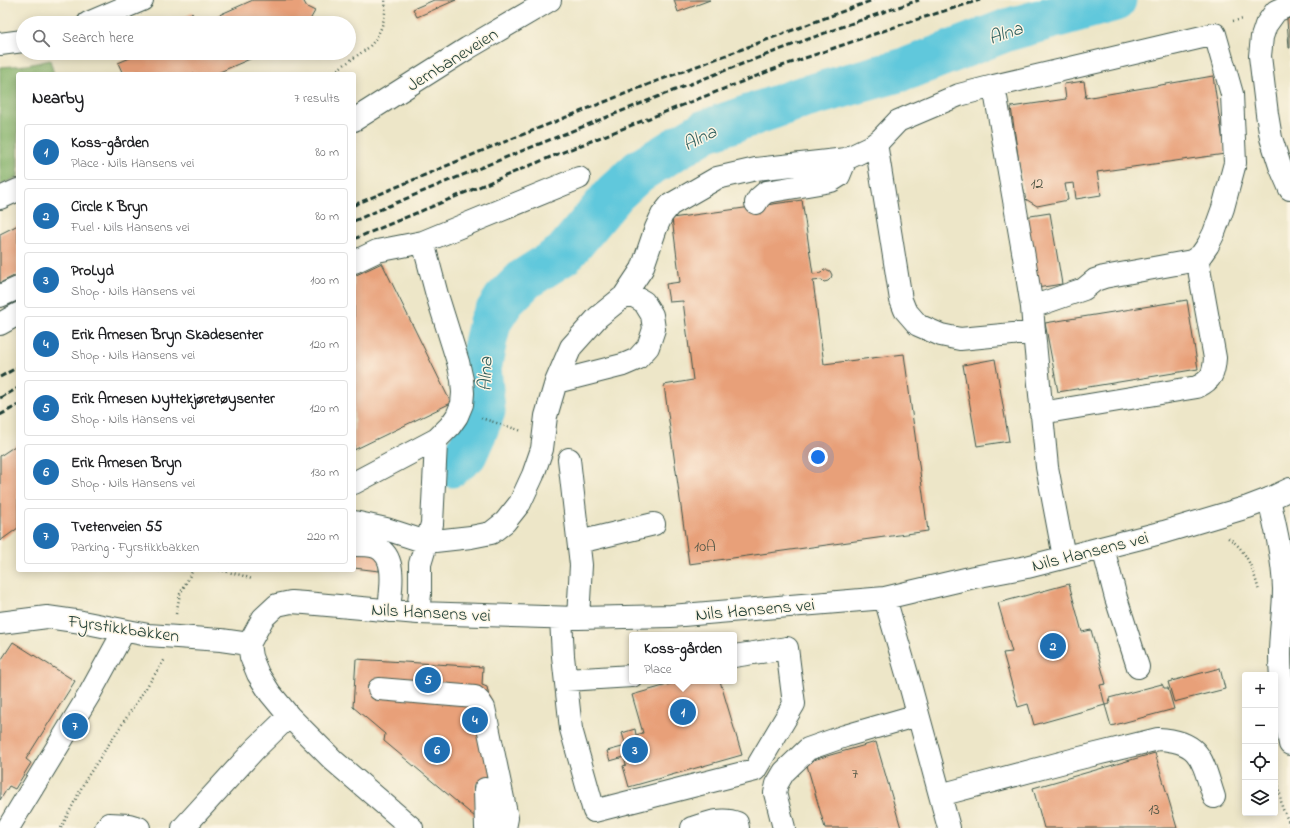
<!DOCTYPE html>
<meta charset="utf-8">
<style>
body{margin:0;font-family:"Indie Flower",sans-serif;background:#f6f6f6;color:#202124}
.controls{position:absolute;right:12px;bottom:12px;display:grid;overflow:hidden;border-radius:4px;box-shadow:0 2px 10px #0003}
.controls button{width:36px;height:36px;display:grid;place-items:center;padding:0;border:0;border-bottom:1px solid #e0e0e0;background:#fff;color:#202124;font:20px sans-serif}
.you{position:absolute;left:818px;top:457px;width:14px;height:14px;margin:-10px;border:3px solid #fff;border-radius:50%;background:#1a73e8;box-shadow:0 0 0 6px #1a73e833}
.badge{display:grid;place-items:center;width:26px;height:26px;border-radius:50%;background:#1f6fb2;color:#fff;font-size:13px;font-weight:700}
.pin{position:absolute;translate:-50% -50%;border:2px solid #fff;box-shadow:0 1px 4px #0006}
.popup{position:absolute;left:629px;top:632px;width:108px;height:52px;box-sizing:border-box;display:grid;place-content:center;border-radius:4px;background:#fff;filter:drop-shadow(0 1px 3px #0005);font-size:13px;white-space:nowrap;color:#757577}
.popup b{font-size:15px;color:#202124}
.popup::after{content:'';position:absolute;left:50%;top:100%;margin-left:-8px;border:8px solid transparent;border-top-color:#fff}
.list{margin:0;padding:0;list-style:none}
h2{display:flex;justify-content:space-between;align-items:center;height:52px;margin:0;padding:0 16px;font-size:17px}
h2 small{font-size:13px;font-weight:400;color:#757577}
.list li{display:grid;grid-template-columns:26px 1fr auto;gap:12px;align-items:center;box-sizing:border-box;height:56px;margin:0 8px 8px;padding:0 8px;border:1px solid #e0e0e0;border-radius:4px}
.list b{display:block;font-size:15px;white-space:nowrap}
.list p{margin:0;font-size:13px;white-space:nowrap;color:#757577}
.list em{font-size:13px;font-style:normal;color:#757577}
.icon{flex:none;width:22px;height:22px;fill:none;stroke:currentColor;stroke-width:2;stroke-linecap:round;stroke-linejoin:round}
.map{position:relative;flex:none;width:1290px;height:828px;overflow:hidden}
.search{position:absolute;background:#fff;box-shadow:0 2px 10px #0003;left:16px;top:16px;width:340px;height:44px;display:flex;align-items:center;gap:10px;box-sizing:border-box;padding:0 14px;border-radius:22px;color:#757577;font-size:15px}
.panel{position:absolute;background:#fff;box-shadow:0 2px 10px #0003;left:16px;top:72px;width:340px;height:500px;border-radius:4px}
.map>svg:first-child{display:block}
.forest{fill:#85b26a;stroke:#52784f}
.lines{fill:none;stroke-linecap:round;stroke-linejoin:round}
.river{stroke:#60c8dc;stroke-width:43}
.building{fill:#e8a079}
.minor-casing{stroke:#3e564a;stroke-width:24}
.highway-casing{stroke:#3e564a;stroke-width:24}
.path{stroke:#3e564a;stroke-width:2.5;stroke-dasharray:1 3;stroke-linecap:butt}
.minor{stroke:#fff;stroke-width:22}
.highway{stroke:#fff;stroke-width:22}
.rail{stroke:#1f3d34;stroke-width:3;stroke-dasharray:6 3;stroke-linecap:butt}
.labels{text-anchor:middle;stroke-width:3;stroke-linejoin:round;paint-order:stroke}
.number-label{font-size:16px;fill:#515645}
.street-label{font-size:18px;fill:#1f3d34;stroke:#fcf5e5}
.water-label{font-size:19px;font-style:italic;fill:#2f605e;stroke:#fcf5e5}
</style>
<div class="map">
<svg width="1290" height="828" viewBox="0 0 1290 828">
<rect width="100%" height="100%" fill="#fcf5e5"/>
<filter id="ink" filterUnits="userSpaceOnUse"><feTurbulence type="fractalNoise" baseFrequency=".025" numOctaves="2"/><feDisplacementMap in="SourceGraphic" scale="8" xChannelSelector="R" yChannelSelector="G"/><feConvolveMatrix kernelMatrix="1 2 1 2 8 2 1 2 1" color-interpolation-filters="sRGB"/></filter>
<filter id="wash" filterUnits="userSpaceOnUse"><feTurbulence type="fractalNoise" baseFrequency=".012" numOctaves="4" result="noise"/><feDisplacementMap in="SourceGraphic" scale="16" xChannelSelector="R" yChannelSelector="G"/><feGaussianBlur stdDeviation="0.9" result="paint"/><feColorMatrix in="noise" values="0 0 0 0 0 0 0 0 0 0 0 0 0 0 0 0 0 1.4 0 .05"/><feComposite in="paint" operator="in"/></filter>
<g filter="url(#wash)">
<rect width="100%" height="100%" fill="#ede6c8"/>
<path class="forest" d="M50,60L54,74H18V177L0,185V67L27,65Z"/>
<g class="lines">
<path class="river" d="M451,466L466,454L475,434L484,411L480,367L490,322L504,300L525,279L564,254L615,193L639,171L705,131L798,99L909,68L1007,30L1115,0"/>
</g>
<g id="blocks">
<path class="building" d="M253,0H303L307,7L315,11L311,18L313,23H201Z
M434,0H456L417,17L413,9Z
M674,0H710L678,12Z
M192,13L196,23H172Z
M1290,18V48H1289L1287,19Z
M136,53H264L215,74H123L118,63L137,55Z
M1213,76L1225,154L1097,172L1101,195L1076,199L1074,183L1065,184L1068,200L1037,206L1024,198L1011,107L1066,99L1064,84L1084,81L1086,94L1085,98Z
M802,200L813,274L821,273L824,270H828L830,271L832,275L831,278L828,281L824,282L822,280L813,281L824,364L904,354L928,531L689,564L664,385L693,380L683,301L669,302L666,284L680,282L672,218Z
M1050,213L1062,284L1037,288L1024,217Z
M18,225V274L0,283V234Z
M382,263L451,403L354,450V276Z
M1187,300L1198,369L1058,392L1045,323Z
M995,359L1009,441L977,446L963,365Z
M18,444V528L0,541V456Z
M354,537L382,540L379,571L354,568Z
M1069,584L1082,632L1091,630L1106,684L1100,685L1105,705L1034,725L1028,704L1018,707L1003,653L1012,652L998,603Z
M13,642L75,681L26,759L31,763L15,789L9,786L0,800V662Z
M356,659L483,667L482,685L487,687L507,784L476,783L475,817L384,741L385,734L353,707Z
M1220,668L1225,689L1174,702L1168,682Z
M681,681H720L742,755L629,787L623,766L626,765L624,757L610,761L607,751L626,746L622,733L635,729L636,735L643,733L632,695Z
M1162,684L1164,688H1168L1174,709L1111,726L1105,705L1110,704L1109,698Z
M876,742L901,828H825L806,762Z
M1155,753L1177,828H1044L1033,788Z"/>
</g>
</g>
<g filter="url(#ink)">
<use href="#blocks" fill-opacity="0" stroke="#3e564a" stroke-width="1"/>
<g class="lines">
<g class="minor-casing">
<path id="minor" d="M1290,5L1276,11L1266,25L1262,37L1260,56L1267,114L1271,138L1280,166L1290,189
M88,23L142,0
M0,44L23,41
M354,120L468,48L550,0
M876,143L901,300L905,310L918,325L941,335L960,339L1034,332L1047,467L1064,557
M0,198L18,190
M756,203L759,198L766,192L831,181L839,176L846,159
M354,262L377,251L423,242L579,178
M0,296L18,288
M624,296L642,269L656,228L662,215L670,205L717,178L756,169L846,159L869,148L881,139L898,121L959,95L994,86
M1032,307L1084,289L1095,280L1104,277L1192,261L1201,255L1208,245L1214,233L1223,208L1235,163L1232,94L1215,34L994,86L1024,257L1032,307L1034,332
M0,324L18,314
M1041,413L1197,387C1212,380 1214,373 1215,358L1197,258
M569,459L581,565L578,618
M354,483L437,439L450,426L457,416L462,404L463,393L462,380L458,362L437,295L423,242
M354,522L386,529L426,542L471,537L491,533L505,522L520,503L533,475L542,449L546,416L556,382L571,347L598,317L624,296H634L644,302L652,315L654,329L648,347L637,359L623,365L556,382
M579,542L654,524
M354,545C361,545 370,545 376,547C399,557 390,592 389,611
M1103,548L1116,598L1138,667
M885,598L909,681L949,828
M418,613L420,594V564L432,524L436,443L437,439
M561,618L563,656L571,729L594,811L755,770L794,704L787,648L734,656
M0,623L47,617L82,622L148,635L221,640L249,644
M566,680L632,676
M379,689L475,697L480,702L484,708L486,717L507,818L505,828
M485,789L486,828
M940,795L1072,760L1158,739C1202,741 1202,761 1214,797
M8,828L89,695L124,631
M106,828L109,824L129,825L139,828
M183,828L254,750L289,716
M412,828L334,761L289,716L270,693L258,674L251,657L249,644L263,618L277,605L291,602L305,603L418,613L578,618L671,616L885,598L974,577L1027,567L1164,532L1248,507L1269,499L1290,489
M692,828C707,823 722,817 737,823L738,828
M784,828L775,793L777,784L784,772L808,749L845,736L918,715"/>
</g>
<g class="highway-casing">
<path id="highway" d="M1269,499C1276,529 1283,559 1284,589C1284,611 1280,632 1280,654C1280,684 1285,714 1290,744"/>
</g>
<path class="path" d="M1233,21L1244,19
M331,74L368,48C380,36 387,18 385,0
M481,418L522,431
M1228,538C1246,548 1254,572 1259,591
M219,570L241,575L252,579
M176,614L180,594L193,570
M1275,762L1282,807L1290,825
M61,828L86,779L165,659"/>
<use href="#minor" class="minor"/>
<use href="#highway" class="highway"/>
<path class="rail" d="M354,205L484,150L657,81L873,0
M354,221C436,185 519,152 602,119C707,77 812,36 919,0
M354,239L553,156L782,66L912,21L980,0
M0,377L18,367
M0,398L18,388
M0,415L18,405"/>
</g>
</g>
<g class="labels">
<g class="number-label">
<text x="1037" y="188">12</text>
<text x="705" y="551">10A</text>
<text x="855" y="778">7</text>
<text x="1154" y="814">13</text>
</g>
<g class="street-label">
<text transform="translate(452 59) rotate(-32)" y="6">Jernbaneveien</text>
<text transform="translate(1090 551) rotate(-14)" y="6">Nils Hansens vei</text>
<text transform="translate(755 609) rotate(-5)" y="6">Nils Hansens vei</text>
<text transform="translate(431 612) rotate(3)" y="6">Nils Hansens vei</text>
<text transform="translate(124 628) rotate(8)" y="6">Fyrstikkbakken</text>
</g>
<g class="water-label">
<text transform="translate(1005 32) rotate(-19)" y="7">Alna</text>
<text transform="translate(699 137) rotate(-27)" y="7">Alna</text>
<text transform="translate(484 374) rotate(-88)" y="7">Alna</text>
</g>
</g>
</svg>
<div class="controls">
<button>+</button>
<button>−</button>
<button><svg class="icon" aria-label="locate" viewBox="0 0 24 24"><circle cx="12" cy="12" r="6"/><path d="M12 2v4M12 18v4M2 12h4M18 12h4"/></svg></button>
<button><svg class="icon" aria-label="layers" viewBox="0 0 24 24"><path d="M12 4l9 5-9 5-9-5zM3 14l9 5 9-5"/></svg></button>
</div>
<div class="you"></div>
<div class="pin badge" style="left:683px;top:712px">1</div>
<div class="popup"><b>Koss-gården</b>Place</div>
<div class="pin badge" style="left:1053px;top:646px">2</div>
<div class="pin badge" style="left:635px;top:750px">3</div>
<div class="pin badge" style="left:475px;top:720px">4</div>
<div class="pin badge" style="left:428px;top:680px">5</div>
<div class="pin badge" style="left:437px;top:750px">6</div>
<div class="pin badge" style="left:75px;top:726px">7</div>
<div class="search"><svg class="icon" aria-label="search" viewBox="0 0 24 24"><circle cx="10" cy="10" r="6"/><path d="M15 15l6 6"/></svg>Search here</div>
<section class="panel">
<h2>Nearby<small>7 results</small></h2>
<ul class="list">
<li><span class="badge">1</span><div><b>Koss-gården</b><p>Place · Nils Hansens vei</p></div><em>80 m</em></li>
<li><span class="badge">2</span><div><b>Circle K Bryn</b><p>Fuel · Nils Hansens vei</p></div><em>80 m</em></li>
<li><span class="badge">3</span><div><b>ProLyd</b><p>Shop · Nils Hansens vei</p></div><em>100 m</em></li>
<li><span class="badge">4</span><div><b>Erik Arnesen Bryn Skadesenter</b><p>Shop · Nils Hansens vei</p></div><em>120 m</em></li>
<li><span class="badge">5</span><div><b>Erik Arnesen Nyttekjøretøysenter</b><p>Shop · Nils Hansens vei</p></div><em>120 m</em></li>
<li><span class="badge">6</span><div><b>Erik Arnesen Bryn</b><p>Shop · Nils Hansens vei</p></div><em>130 m</em></li>
<li><span class="badge">7</span><div><b>Tvetenveien 55</b><p>Parking · Fyrstikkbakken</p></div><em>220 m</em></li>
</ul>
</section>
</div>
